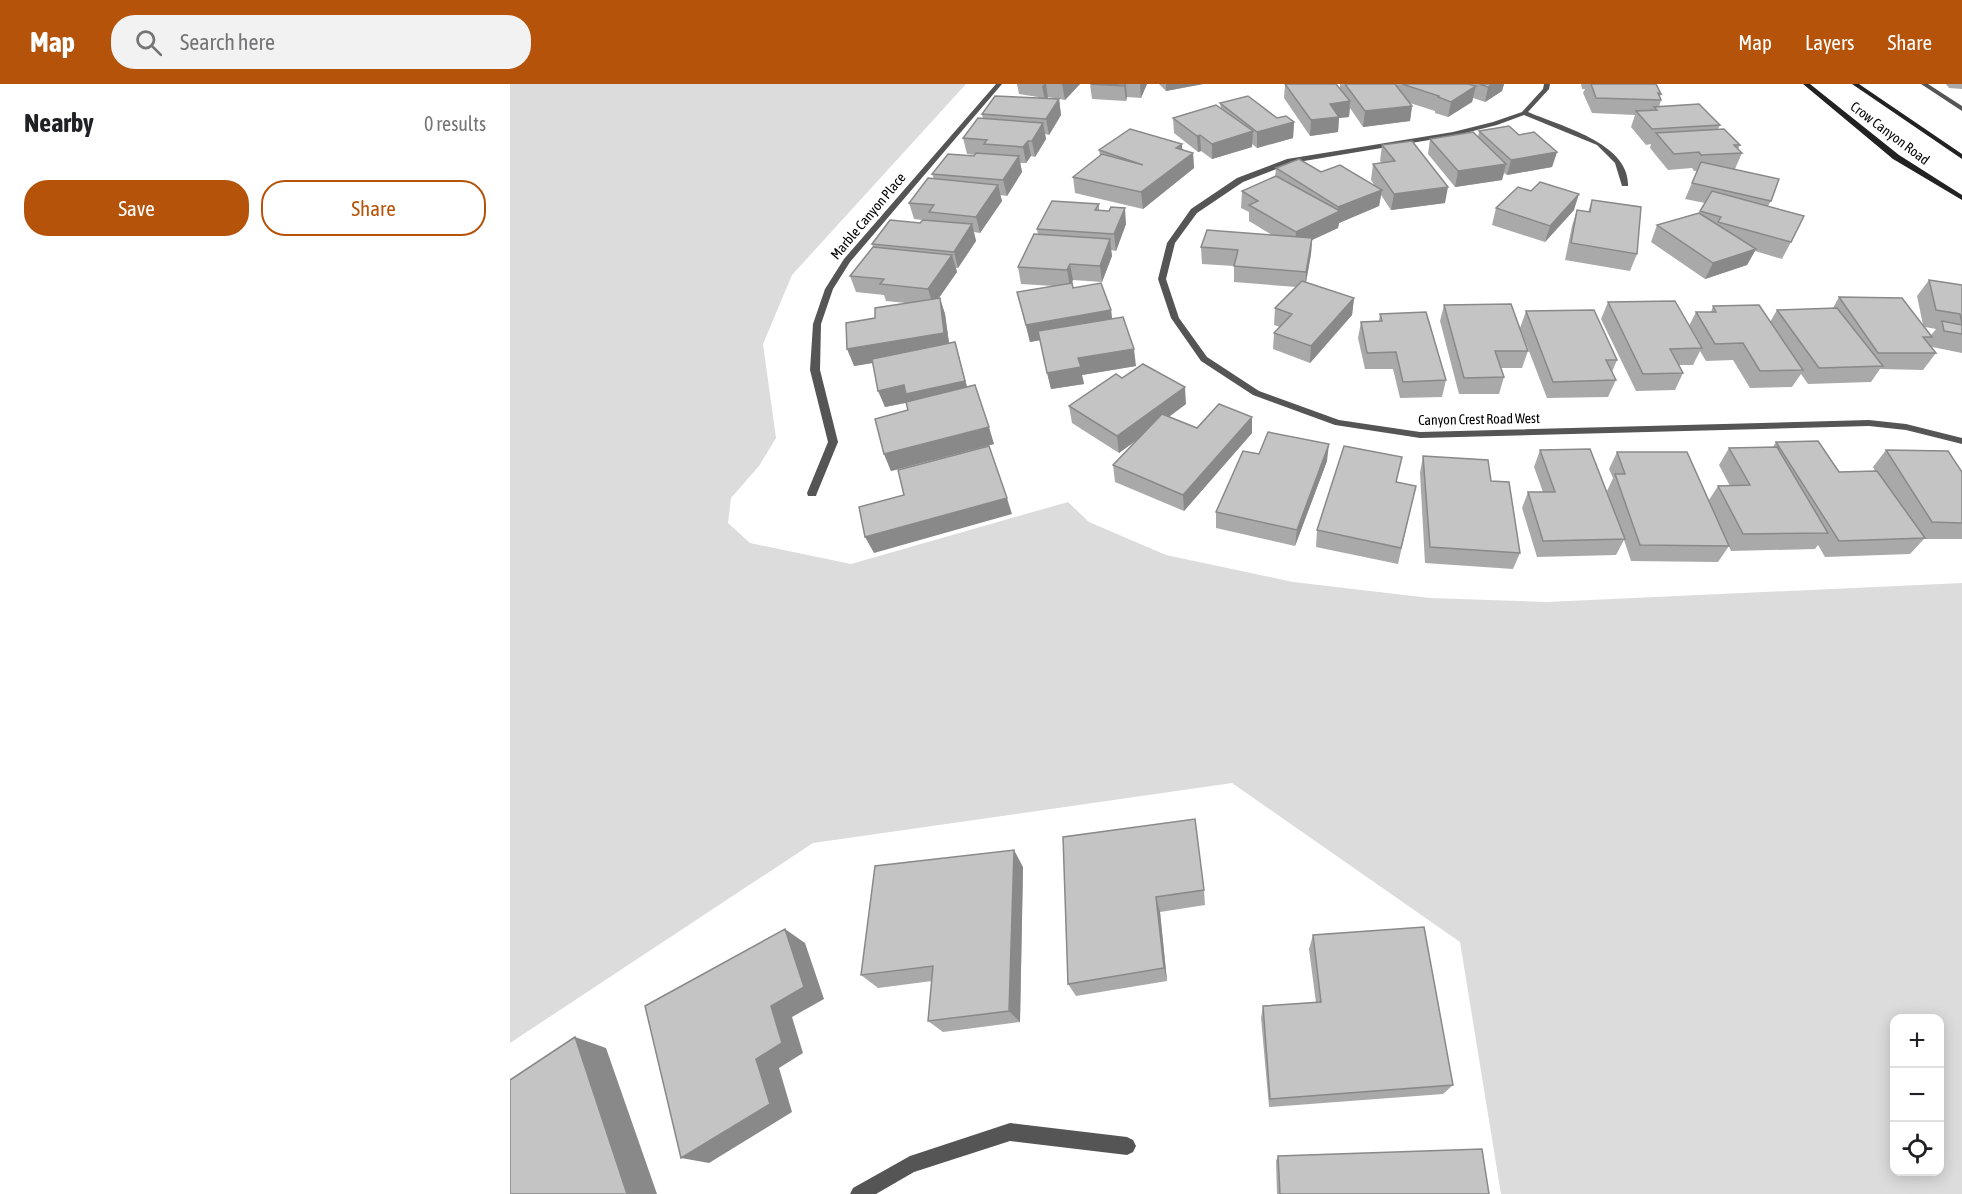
<!DOCTYPE html>
<meta charset="utf-8">
<style>
body{margin:0;font-family:"Asap Condensed",sans-serif;background:#f2f2f2;color:#202124}
.controls{position:absolute;right:18px;bottom:18px;display:grid;overflow:hidden;border-radius:12px;box-shadow:0 3px 15px #0003}
.controls button{width:54px;height:54px;display:grid;place-items:center;padding:0;border:0;border-bottom:2px solid #e0e0e0;background:#fff;color:#202124;font:30px sans-serif}
.list{margin:0;padding:0;list-style:none}
h2{display:flex;justify-content:space-between;align-items:center;height:78px;margin:0;padding:0 24px;font-size:26px}
h2 small{font-size:20px;font-weight:400;color:#757577}
.actions{display:flex;gap:12px;padding:18px 24px}
.actions a{flex:1;padding:14px 0;border:2px solid #b45309;border-radius:24px;text-align:center;font-size:21px;color:#b45309}
.actions .main{background:#b45309;color:#fff}
.icon{flex:none;width:33px;height:33px;fill:none;stroke:currentColor;stroke-width:2;stroke-linecap:round;stroke-linejoin:round}
.map{position:relative;flex:none;width:1452px;height:1110px;overflow:hidden}
header{display:flex;align-items:center;gap:36px;box-sizing:border-box;height:84px;padding:0 30px;background:#b45309;color:#fff}
header strong{font-size:28px}
nav{display:flex;gap:33px;margin-inline-start:auto;font-size:21px}
.search{width:420px;height:54px;background:#f2f2f2;display:flex;align-items:center;gap:15px;box-sizing:border-box;padding:0 21px;border-radius:24px;color:#757577;font-size:22px}
main{display:flex}
aside{flex:1;background:#fff}
.map>svg:first-child{display:block}
.green{fill:#dcdcdc;fill-rule:evenodd}
.lines{fill:none;stroke-linecap:round;stroke-linejoin:round}
.minor{fill:#555;fill-rule:evenodd}
.secondary{fill:#222;fill-rule:evenodd}
.wall{fill:#a9a9a9;fill-rule:evenodd}
.shaded-wall{fill:#898989}
.building{fill:#c4c4c4;stroke:#898989;stroke-width:1.5}
.labels{text-anchor:middle;stroke-width:4.5;stroke-linejoin:round;paint-order:stroke}
.far-street-label{font-size:14px;fill:#000;stroke:#fff}
</style>
<header>
<strong>Map</strong>
<div class="search"><svg class="icon" aria-label="search" viewBox="0 0 24 24"><circle cx="10" cy="10" r="6"/><path d="M15 15l6 6"/></svg>Search here</div>
<nav><a>Map</a><a>Layers</a><a>Share</a></nav>
</header>
<main>
<aside>
<h2>Nearby<small>0 results</small></h2>
<ul class="list">
</ul>
<div class="actions"><a class="main">Save</a><a>Share</a></div>
</aside>
<div class="map">
<svg width="1452" height="1110" viewBox="0 0 1452 1110">
<rect width="100%" height="100%" fill="#fff"/>
<path class="green" d="M0,0H456L282,191L253,260L266,354L249,382L221,414L218,439L240,459L341,480L558,418L579,438L656,471L783,498L920,514L1037,518L1452,499V1110H991L950,858L722,699L303,759L0,959ZM1384,934H1430V1088H1384Z"/>
<g class="lines">
<path class="minor" d="M486,0H492L340,178L323,205L311,240L310,286L328,358L307,409L306,412H298L297,409L318,358L300,286L303,240L315,205L334,175Z
M1034,0H1040L1039,5L1018,28C1050,42 1120,59 1118,102H1112L1105,79L1087,61L1014,31L987,41L943,52L782,79L733,98L687,129L665,159L656,195L669,234L697,273L749,307L829,336L910,348L1359,336L1396,340L1452,354V360L1396,346L1359,342L910,354L825,341L743,311L691,277L661,234L648,195L657,159L681,125L727,94L777,75L943,48L983,38L1012,28L1033,5Z
M1411,0H1418L1452,22V27Z
M500,1039L617,1053L623,1056L626,1062L623,1068L617,1071L500,1057L404,1088L366,1110H340L343,1104L400,1072Z"/>
<path class="secondary" d="M1293,0H1300L1389,71L1452,111V116L1383,75Z
M1342,0H1349L1452,70V75Z"/>
</g>
<path class="wall" d="M507,0H570L555,16L538,13L537,15H549L551,31L539,51L535,50L536,55L525,73L521,72L516,79H510L512,88L497,112L490,111L492,117L470,149L464,148L466,157L448,184H446L447,188L429,214L435,230L439,259L445,258L457,303L484,360L381,387L374,370L398,326L396,319L375,323L363,279L344,282L365,234L396,219L376,217L374,211L346,208L340,192L363,163L362,160L410,139L421,137L404,135L399,119L424,95L422,90L464,72L465,71L457,70L453,54L473,35L472,30L529,14L528,13L509,10Z
M580,0H637L631,14L617,13L616,17L582,15Z
M649,0H693L656,7Z
M775,0H826L830,4V0H994L992,7L975,18L963,14L962,18L938,33L925,29V27L900,19L902,22L900,37L853,43L840,24L839,33L829,34L828,48L800,52L774,14Z
M1071,0H1146L1151,10L1150,13L1151,16L1149,23L1210,41L1208,45L1230,61L1228,65L1232,69L1225,85H1222L1261,117L1258,122L1281,158L1272,175L1245,167L1237,181L1195,195L1141,158L1147,141L1189,129L1195,119L1175,115L1187,87H1184L1182,84L1158,86L1140,64L1141,60L1136,61L1121,43L1125,31L1082,29L1073,9L1075,5H1072Z
M1436,0H1452V5L1439,4Z
M710,19L784,38L783,54L747,64L742,60V63L702,75L691,67L688,68L664,49L663,34L711,25Z
M969,47L1009,51L1047,68L1042,83L997,91L994,89L992,96L945,103L918,70L920,55L968,53Z
M672,60V65L683,69L684,84L633,125L565,109L563,93L590,72L589,66Z
M872,61L935,119L881,126L871,111L869,122L829,139L828,144L802,156L801,170L796,198L844,214L842,231L800,279L763,265L764,249L770,243L764,241L765,224L786,203L724,198V182L692,180L691,163L762,151L739,137V128L731,124L732,107L765,93L766,84L811,88L865,102L861,96L863,80L872,79L870,77Z
M1082,116L1127,170L1120,187L1055,176L1062,142L1067,126L1078,128Z
M589,120V127L616,140L606,167L601,166L602,172L592,198L563,196L562,199L563,204L601,226L602,235L626,282L572,291L574,300L541,305L530,256L520,258L507,208L544,202L511,200L508,183L528,151L527,145Z
M986,124L1064,126L1035,158L982,141Z
M1419,196L1452,201V269L1422,263L1426,269L1413,286L1370,285L1361,298L1298,300L1291,290L1282,303L1240,304L1223,276L1196,277L1190,267L1183,281H1169L1173,289L1165,306L1126,307L1091,235L1098,218L1179,242L1186,228H1201L1203,222L1260,238L1267,226L1323,224L1329,213L1413,241L1407,212ZM1415,243L1426,245L1421,251Z
M934,221L1018,267L1012,284H991L994,293L989,310H949L930,237Z
M1016,227L1107,276L1102,288L1106,296L1098,313L1037,314L1010,244Z
M870,230L936,296L932,313L890,314L883,285H855L848,254L851,238L869,237Z
M612,294L676,320L659,333L687,344L742,349L674,427L605,398L603,381L628,355L609,369L562,339L559,322Z
M1266,358L1329,388L1365,387L1363,383L1376,366L1452,388V455H1414L1400,470L1315,473L1308,461L1305,465L1221,467L1217,458L1219,462L1208,478L1121,477L1114,456L1106,471L1027,473L1012,424L1018,408H1033L1024,383L1030,366L1102,421L1097,407L1103,394L1099,385L1107,368L1199,416L1208,402H1220L1209,381L1219,364L1263,363Z
M749,370L817,377L785,462L706,444V428Z
M913,372L981,397L1010,469L1003,485L915,479L910,389Z
M887,398L906,402L888,480L806,463L807,446Z
M553,753L694,806L695,821L650,828L657,897L566,912L558,900Z
M513,783L510,938L433,948L418,937L422,897L368,904L351,891Z
M803,851L943,1001L933,1010L759,1023L751,934L753,922L806,919L799,865Z
M768,1072L979,1110H767L766,1077Z"/>
<path class="shaded-wall" d="M534,0H536L538,13L535,17L532,2Z
M552,0H570L555,16Z
M615,0H616L617,13L616,17L614,2Z
M630,0H637L631,14Z
M656,0H693L656,7Z
M983,0H994L992,7L975,18L978,3Z
M966,2L962,18L938,33L941,18Z
M549,15L551,31L539,51L536,35Z
M840,17L839,33L829,34L828,48L800,52L801,36L820,20Z
M902,22L900,37L853,43L855,27Z
M784,38L783,54L747,64V48Z
M533,39L536,55L525,73L522,57Z
M743,47L742,63L702,75V60Z
M690,51L691,67L688,68L687,52Z
M518,57L521,72L516,79L513,63Z
M672,60L673,75L666,64Z
M1047,68L1042,83L997,91L1001,76Z
M683,69L684,84L633,125L631,108Z
M509,72L512,88L497,112L493,96Z
M996,80L992,96L945,103L948,87Z
M488,101L492,117L470,149L466,133Z
M938,103L935,119L881,126L884,110Z
M872,106L869,122L829,139L828,144L802,156L801,170L795,204L796,188L785,165L786,148L828,128V123Z
M1069,110L1064,126L1035,158L1040,142Z
M615,124L616,140L606,167L604,150Z
M462,140L466,157L448,184L444,168Z
M600,155L602,172L592,198L590,182Z
M1246,165L1237,181L1195,195L1203,179Z
M442,171L447,188L423,222L418,205Z
M560,180L563,196L560,203L557,186Z
M430,214L435,230L440,266L344,282L337,265Z
M844,214L842,231L800,279L801,262Z
M601,226L603,243L520,258L516,241Z
M445,258L460,314L399,318L375,323L368,307L394,301Z
M624,265L626,282L572,291L574,300L541,305L537,289L568,274Z
M675,303L676,320L609,369L607,352Z
M742,333V349L674,427L673,411Z
M479,343L484,360L381,387L374,370Z
M819,360L817,377L785,462L787,446Z
M497,414L502,430L364,469L355,453Z
M504,766L513,783L510,938L499,927Z
M646,813L650,828L657,897L654,884Z
M275,845L295,859L314,915L282,933L293,969L269,984L282,1028L199,1079L171,1074L246,975L261,922Z
M65,953L96,964L147,1110H117Z"/>
<path class="building" d="M581,0H615L614,2Z
M775,0H826L840,17L820,20L829,33L801,36Z
M835,0H885L902,22L855,27Z
M892,0H958L966,2L941,18L928,13L929,12Z
M969,0H983L978,3Z
M1081,0H1146L1151,10L1148,9L1151,16L1086,14Z
M485,12L549,15L536,35L472,30Z
M738,12L767,34L776,32L784,38L747,48L710,19Z
M1189,20L1210,41L1142,45L1126,27L1147,26L1144,23Z
M706,21L743,47L702,60L690,51L687,52L663,34Z
M468,34L533,39L522,57H518L513,63L474,60L477,56L453,54Z
M999,42L1009,51L1024,48L1047,68L1001,76L969,47Z
M620,45L672,60L666,64L683,69L631,108L563,93L592,70L633,81L589,66Z
M1214,45L1230,61H1224L1232,69L1191,71L1189,68L1164,70L1146,49Z
M963,48L996,80L948,87L920,55Z
M902,57L938,103L884,110L863,80L885,77L872,61Z
M466,69L509,72L493,96L422,90L438,70L464,72Z
M789,75L811,88L830,81L872,106L828,123L766,84Z
M1191,78L1269,95L1261,117L1182,99Z
M766,92L830,127L786,148L739,121L748,117L732,107Z
M418,94L488,101L466,133L419,128L424,121L399,119Z
M1030,98L1069,110L1040,142L986,124L1008,103L1021,107Z
M1202,107L1294,132L1281,158L1208,138L1211,133L1190,127Z
M1082,116L1131,123L1127,170L1061,159L1067,126L1080,128Z
M542,117L589,120L585,126L599,127L601,123L615,124L604,150L527,145Z
M1189,129L1246,165L1203,179L1147,141Z
M380,136L410,139L413,136L462,140L444,168L362,160Z
M697,146L802,154L796,188L724,182L728,166L691,163Z
M524,150L600,155L590,182L560,180L557,186L508,183Z
M363,163L442,171L418,205L370,200L374,195L340,192Z
M1419,196L1452,201V240L1450,230L1426,226Z
M792,197L844,214L801,262L764,249L782,230L765,224Z
M562,199L563,204L591,199L601,226L516,241L507,208Z
M1329,213L1392,214L1422,253H1413L1426,269H1368Z
M430,214L434,249L337,265L336,239L365,234V224Z
M1165,217L1192,264L1160,265L1173,289L1133,290L1098,218Z
M1001,220L1018,267H985L994,293L954,294L934,221Z
M1249,221L1293,286L1250,287L1233,259L1205,260L1186,228H1206L1203,222Z
M1327,224L1373,282L1309,284L1267,226Z
M1084,226L1107,276H1096L1106,296L1043,298L1016,227Z
M916,228L936,296L893,298L886,268L857,269L851,238L872,237L870,230Z
M613,233L624,265L568,274L571,283L537,289L528,247Z
M1432,237L1452,241V250L1434,247Z
M445,258L455,297L396,310L394,301L368,307L362,275Z
M633,280L675,303L607,352L559,322L606,290L612,294Z
M465,301L479,343L374,370L365,335L398,326L396,318Z
M709,320L742,333L673,411L603,381L652,330L687,344Z
M758,348L819,360L787,446L706,428L733,367L749,370Z
M1308,357L1329,388L1367,387L1415,454L1329,457L1266,358Z
M479,362L497,414L355,453L349,423L394,411L388,386Z
M834,362L892,373L886,398L906,402L891,464L807,446Z
M1267,363L1318,449L1233,450L1208,402L1240,401L1219,364Z
M1080,365L1115,455L1033,457L1018,408H1045L1030,366Z
M1376,366L1438,367L1452,388V439L1422,438Z
M1107,368H1177L1219,462L1130,461L1105,390H1115Z
M913,372L978,376L981,397L999,398L1010,469L920,463Z
M685,735L694,806L646,813L654,884L558,900L553,753Z
M504,766L499,927L418,937L423,882L351,891L365,782Z
M914,843L943,1001L760,1015L753,922L811,918L803,851Z
M275,845L294,903L261,922L272,959L246,975L260,1020L171,1074L135,922Z
M65,953L117,1110H0V996Z
M972,1065L979,1110H770L768,1072Z"/>
<g class="labels">
<g class="far-street-label">
<text transform="translate(1380 49) rotate(37)" y="5">Crow Canyon Road</text>
<text transform="translate(358 132) rotate(-50)" y="5">Marble Canyon Place</text>
<text transform="translate(969 335) rotate(-1)" y="5">Canyon Crest Road West</text>
</g>
</g>
</svg>
<div class="controls">
<button>+</button>
<button>−</button>
<button><svg class="icon" aria-label="locate" viewBox="0 0 24 24"><circle cx="12" cy="12" r="6"/><path d="M12 2v4M12 18v4M2 12h4M18 12h4"/></svg></button>
</div>
</div>
</main>
